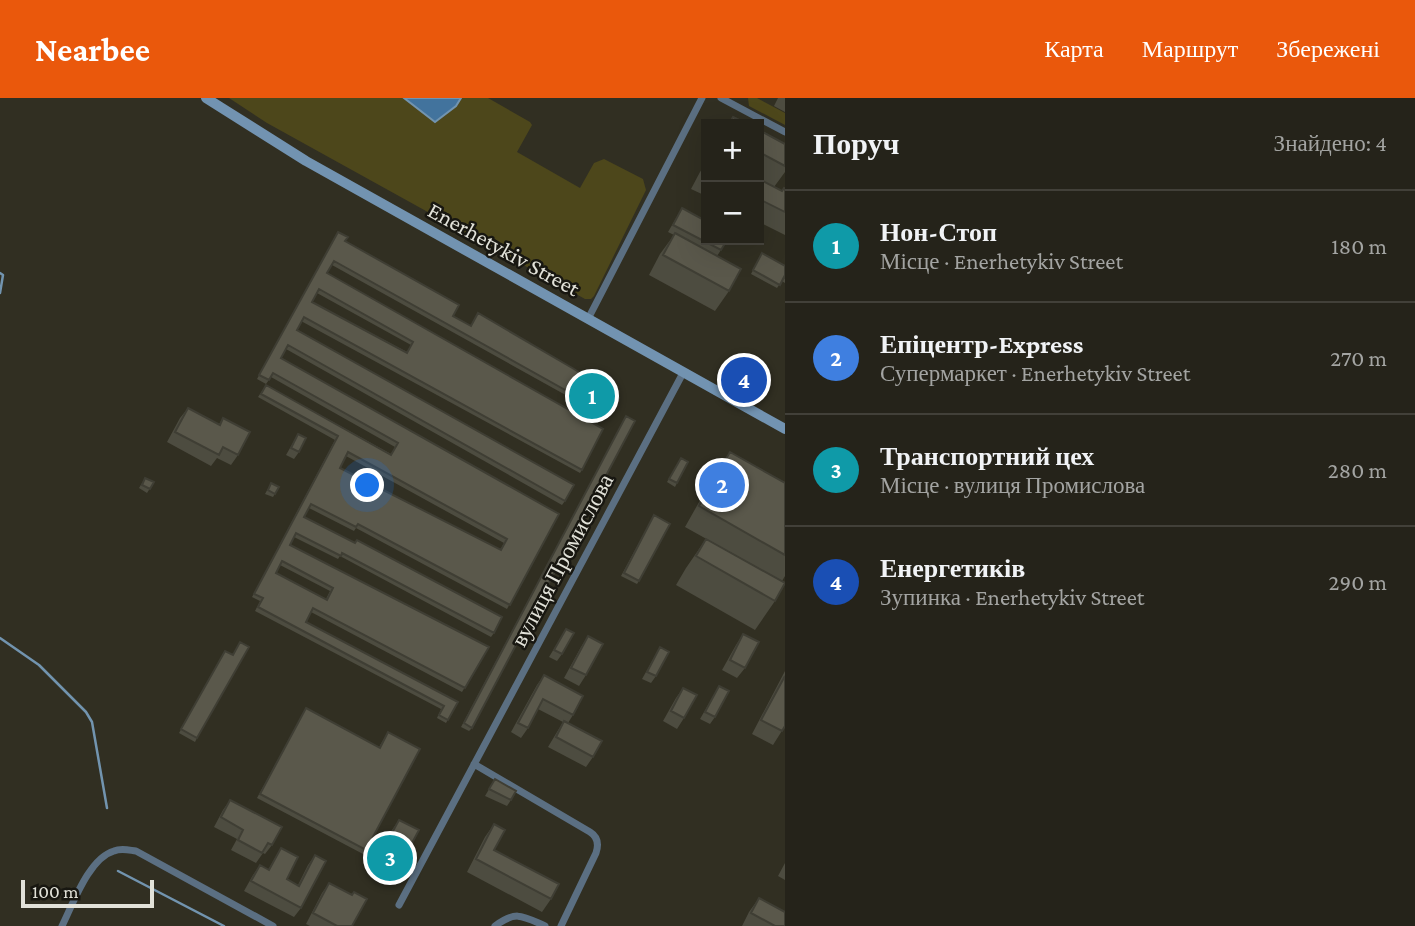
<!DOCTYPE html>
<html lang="uk">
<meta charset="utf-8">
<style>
body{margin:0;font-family:"Crimson Pro",serif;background:#312f27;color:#f1f3f6}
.controls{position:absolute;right:21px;top:21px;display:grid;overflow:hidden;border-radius:0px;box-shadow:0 7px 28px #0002}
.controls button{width:63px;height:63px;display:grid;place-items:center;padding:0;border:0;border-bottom:2px solid #424039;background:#25231a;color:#f1f3f6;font:35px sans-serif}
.scale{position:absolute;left:21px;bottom:18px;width:133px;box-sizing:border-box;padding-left:7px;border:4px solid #e2e2d9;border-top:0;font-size:19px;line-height:24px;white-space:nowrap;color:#e2e2d9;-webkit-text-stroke:5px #181711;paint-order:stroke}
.you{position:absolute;left:368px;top:388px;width:24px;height:24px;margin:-18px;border:5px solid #fff;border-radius:50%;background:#1a73e8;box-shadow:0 0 0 10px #1a73e833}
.badge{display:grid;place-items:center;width:46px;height:46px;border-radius:50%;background:#ea580c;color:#fff;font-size:23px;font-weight:700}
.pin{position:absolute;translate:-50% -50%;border:4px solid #fff;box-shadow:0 2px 7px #0006}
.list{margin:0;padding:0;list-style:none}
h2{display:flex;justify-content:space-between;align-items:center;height:91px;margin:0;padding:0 28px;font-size:30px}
h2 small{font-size:23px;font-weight:400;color:#a3a4a2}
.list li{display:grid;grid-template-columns:46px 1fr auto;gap:21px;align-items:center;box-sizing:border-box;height:112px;padding:0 28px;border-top:2px solid #424039}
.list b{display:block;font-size:26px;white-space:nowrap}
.list p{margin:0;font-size:23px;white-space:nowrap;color:#a3a4a2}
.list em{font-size:23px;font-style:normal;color:#a3a4a2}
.map{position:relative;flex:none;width:785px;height:828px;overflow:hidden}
header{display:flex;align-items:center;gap:42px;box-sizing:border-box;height:98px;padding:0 35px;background:#ea580c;color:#fff}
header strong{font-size:33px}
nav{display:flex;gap:38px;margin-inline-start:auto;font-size:24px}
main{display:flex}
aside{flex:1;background:#25231a}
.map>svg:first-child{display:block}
.green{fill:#4d471b}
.water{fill:#42739d;stroke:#7294af;stroke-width:2}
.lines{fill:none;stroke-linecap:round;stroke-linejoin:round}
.stream{stroke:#7294af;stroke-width:2.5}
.minor{stroke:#5b6f82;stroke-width:7}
.secondary{stroke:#7293b1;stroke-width:10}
.wall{fill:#4d4c40;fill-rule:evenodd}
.building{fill:#5a584b;stroke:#3f3e34;stroke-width:2;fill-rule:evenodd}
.labels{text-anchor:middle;stroke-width:5;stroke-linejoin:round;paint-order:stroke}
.street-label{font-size:23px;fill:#e2e2d9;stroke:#181711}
</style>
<header>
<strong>Nearbee</strong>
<nav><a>Карта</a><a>Маршрут</a><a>Збережені</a></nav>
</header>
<main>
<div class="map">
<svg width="785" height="828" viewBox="0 0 785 828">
<rect width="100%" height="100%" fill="#312f22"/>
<path class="green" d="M229,0H404L435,23L456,8L461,0H488L530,24L532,27L517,54L580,90L594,65L604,61L643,81L646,92L594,198L591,201H585L267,25Z
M748,0H757L785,15V27L749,8Z"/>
<path class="water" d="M404,0H461L456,8L435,24Z"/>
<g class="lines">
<path class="stream" d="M0,175L3,177L0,195
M0,540L39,567L86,614L92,624L107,710
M118,773L224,828"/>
<path class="minor" d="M721,0L785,34
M588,221L702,0
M474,666L590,734C598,739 599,746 596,755L561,828
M399,807L683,275
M62,828C73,806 89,760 114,753C121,750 128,752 136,753L273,828
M495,828C516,812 523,818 545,828"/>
<path class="secondary" d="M206,0L306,63L785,331"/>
</g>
<path class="wall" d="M778,0H785V14L774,8Z
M759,31L785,46V74L774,89L782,93L785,91V137L759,124Z
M706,65V98L691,91L700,74Z
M682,110L721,152L717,158L729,193L715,213L649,177L660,156L674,137L668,134Z
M336,137L345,143L453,218L471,228L590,284L610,317L607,320L332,167L327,175L582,372L580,375L301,223L297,232L565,403L562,407L286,251L281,260L559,416L507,511L356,430L354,433L309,410L304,419L494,535L491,539L340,458L338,461L294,439L290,447L489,549L462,594L311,514L306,524L458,604L446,625L437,620L441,611L255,513L260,503L252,499L335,342L258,299L266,287L391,356L395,349L271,279L266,286L257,281ZM317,195L411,247L407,254L312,204ZM346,358L504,445L500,452L340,370ZM280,467L330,493L326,501L276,475Z
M760,159L785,168V185L782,183L777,190L751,176Z
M188,310L219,326L223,320L238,357L231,367L217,360L211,368L167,344L180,320Z
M626,318L472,630L469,633L461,629Z
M298,336L299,354L294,361L286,357Z
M730,354L785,385V478L782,483L685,429L716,374Z
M681,360L677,385L675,389L667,384Z
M145,380L154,384L147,395L139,390Z
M271,385L279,389L273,399L265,396Z
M654,417L639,483L637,486L621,478Z
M706,441L775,503L755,532L676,487L686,470Z
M566,531L562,556L557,563L549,559Z
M743,536L745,570L737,580L722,572L736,547Z
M588,538L586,577L579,588L564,580L581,549Z
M660,549L656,578L651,585L642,581Z
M223,556H232L197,640L195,644L179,635Z
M785,573V628L773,647L752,636Z
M544,577L573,617L568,625L593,659L586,669L548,649L563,624L538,611L528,630L521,640L511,634L537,587Z
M719,588L715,619L710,626L700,621Z
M683,590L684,620L677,631L663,623L676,600Z
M306,610L379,649L388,634L366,752L363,756L257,700Z
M495,681L511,702L507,708L485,698Z
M230,702L272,747L265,756L263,755L256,765L231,752L237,741L214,729L223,712Z
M399,722L395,777L388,787L368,777L392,732Z
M494,726V752L551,801L542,814L467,774L485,739Z
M281,750L287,781L298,787L308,767L315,757L301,810L294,819L244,793L253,777L260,767L268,772Z
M785,765V782L778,778Z
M329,785L352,828H310L306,826L322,795Z
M759,800L785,828H742L749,814Z"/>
<path class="building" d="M733,19L747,26H729Z
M759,32L785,46V68L759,54Z
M759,81L782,93L784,90L785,91V114L759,101Z
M682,110L706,123V142H727L721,152L673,127Z
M338,134L348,139L345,143L459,207L453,218L471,228L478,215L574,271L591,282L590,284L619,300L610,317L334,163L327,175L603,331L582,372L304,219L297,232L574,387L565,403L288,247L281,260L559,416L510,507L358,426L356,429L311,406L304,419L355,445L357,442L502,519L494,535L342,455L341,458L296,435L290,447L489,549L465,590L313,510L306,524L458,604L448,622L439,617L444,608L258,509L263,500L254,496L338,338L261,296L266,287L391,357L398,345L273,275L269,282L259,277ZM319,191L413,244L407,255L312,204ZM348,354L507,441L501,452L340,370ZM282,463L333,490L327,502L276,475Z
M675,135L741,171L729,193L663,157Z
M762,155L785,168V180L784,179L780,187L753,172Z
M188,310L220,327L223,320L250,334L238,357L223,349L219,357L175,334Z
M626,318L635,323L472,630L464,625Z
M298,336L306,340L299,354L291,350Z
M730,354L785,385V457L699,408Z
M681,360L688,364L677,385L669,381Z
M145,380L154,384L150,391L142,387Z
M271,385L279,389L275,396L268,392Z
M654,417L670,426L639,483L624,475Z
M706,441L785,485L775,503L696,458Z
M566,531L574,535L562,556L554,552Z
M743,536L759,544L745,570L730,562Z
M588,538L603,546L586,577L571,570Z
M240,544L249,549L197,640L181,631L225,553L233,557Z
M660,549L669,554L656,578L647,574Z
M544,577L583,598L573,617L543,601L528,630L518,625Z
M785,578V628L782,633L761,622Z
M719,588L729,593L715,619L705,614Z
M683,590L697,597L684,620L671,613Z
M306,610L380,650L388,634L420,651L366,752L260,696Z
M564,623L602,643L593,659L556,639Z
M495,681L516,693L511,702L489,691Z
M230,702L282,729L272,747L268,745L262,755L238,742L243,732L221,719Z
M399,722L419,732L395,777L375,766Z
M494,726L505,732L494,752L559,786L551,801L476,761Z
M281,750L298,759L287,781L299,788L315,757L326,763L301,810L251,783L260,767L269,772Z
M329,785L352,797L354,794L367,801L352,828H337L313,815Z
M759,800L785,814V828H775L751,815Z"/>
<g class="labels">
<g class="street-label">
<text transform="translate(504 151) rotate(29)" y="8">Enerhetykiv Street</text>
<text transform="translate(562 462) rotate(-62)" y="8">вулиця Промислова</text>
</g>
</g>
</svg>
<div class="controls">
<button>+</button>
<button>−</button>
</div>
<div class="scale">100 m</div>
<div class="you"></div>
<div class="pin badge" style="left:592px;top:298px;background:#0f9aa8">1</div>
<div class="pin badge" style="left:722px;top:387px;background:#3f7fe0">2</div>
<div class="pin badge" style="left:390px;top:760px;background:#0f9aa8">3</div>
<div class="pin badge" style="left:744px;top:282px;background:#1a4fb4">4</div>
</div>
<aside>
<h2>Поруч<small>Знайдено: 4</small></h2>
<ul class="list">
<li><span class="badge" style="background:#0f9aa8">1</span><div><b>Нон-Стоп</b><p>Місце · Enerhetykiv Street</p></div><em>180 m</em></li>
<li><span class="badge" style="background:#3f7fe0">2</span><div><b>Епіцентр-Express</b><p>Супермаркет · Enerhetykiv Street</p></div><em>270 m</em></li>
<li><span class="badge" style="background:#0f9aa8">3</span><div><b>Транспортний цех</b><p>Місце · вулиця Промислова</p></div><em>280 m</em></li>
<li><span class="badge" style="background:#1a4fb4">4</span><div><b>Енергетиків</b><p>Зупинка · Enerhetykiv Street</p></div><em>290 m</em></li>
</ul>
</aside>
</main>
